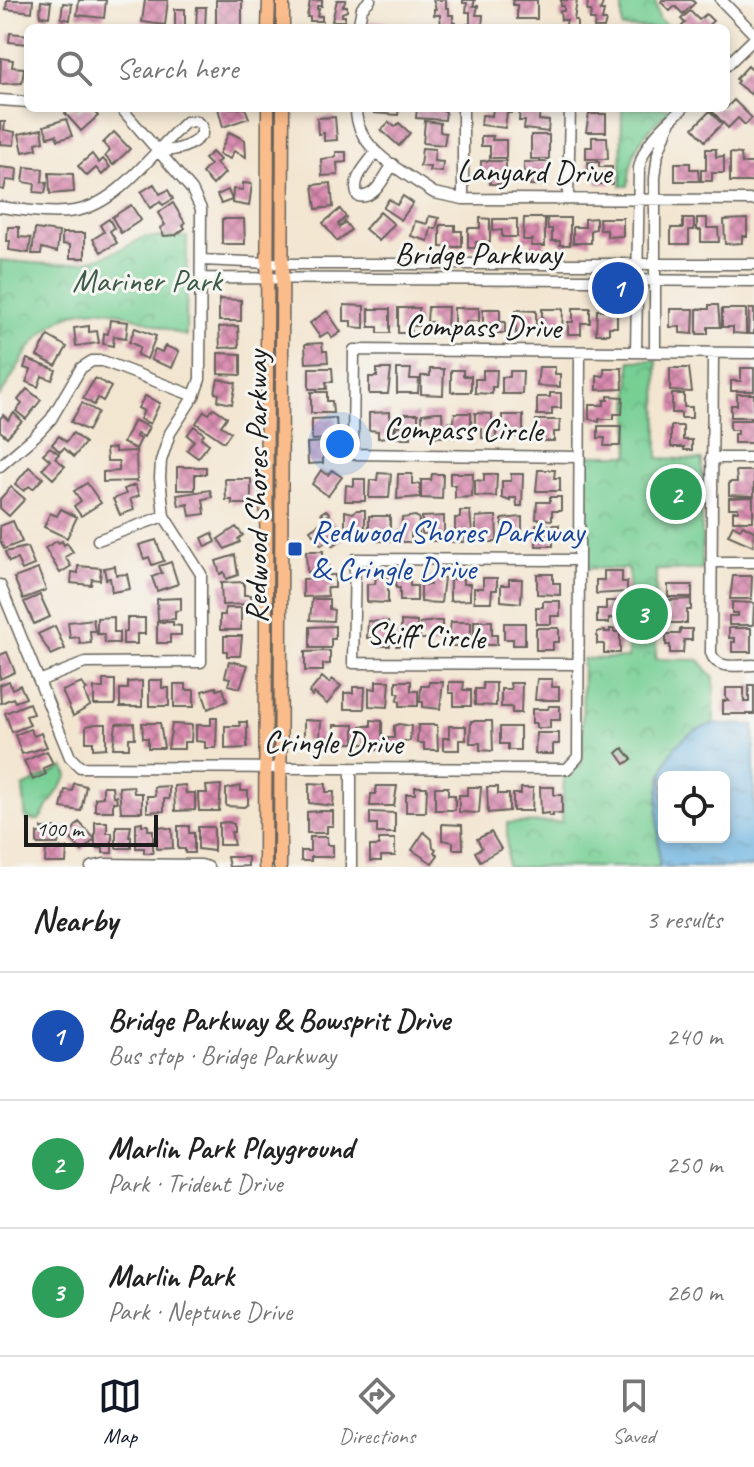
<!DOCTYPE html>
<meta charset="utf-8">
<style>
body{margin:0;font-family:Caveat,sans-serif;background:#f6f6f6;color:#222}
.controls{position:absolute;right:24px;bottom:24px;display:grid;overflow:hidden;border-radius:12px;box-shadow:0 4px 12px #0003}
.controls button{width:72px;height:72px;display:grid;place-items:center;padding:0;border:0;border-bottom:2px solid #e0e0e0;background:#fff;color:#222;font:40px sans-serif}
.scale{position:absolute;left:24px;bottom:20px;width:134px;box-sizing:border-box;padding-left:8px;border:4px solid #1c1c1c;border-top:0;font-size:22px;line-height:28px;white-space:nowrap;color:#1c1c1c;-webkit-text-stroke:6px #f6f6f2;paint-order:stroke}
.you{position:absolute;left:340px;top:444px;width:28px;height:28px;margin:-20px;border:6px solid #fff;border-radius:50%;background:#1a73e8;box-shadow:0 0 0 12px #1a73e833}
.badge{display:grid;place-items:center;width:52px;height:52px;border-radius:50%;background:#111827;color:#fff;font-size:26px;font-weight:700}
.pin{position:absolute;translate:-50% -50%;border:4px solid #fff;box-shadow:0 2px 8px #0006}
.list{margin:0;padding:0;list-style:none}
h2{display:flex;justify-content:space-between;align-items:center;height:104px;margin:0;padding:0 32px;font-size:34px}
h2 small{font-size:26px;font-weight:400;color:#767676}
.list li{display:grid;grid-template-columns:52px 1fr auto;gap:24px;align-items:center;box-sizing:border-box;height:128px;padding:0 32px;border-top:2px solid #e0e0e0}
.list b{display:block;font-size:30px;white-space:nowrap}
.list p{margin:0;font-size:26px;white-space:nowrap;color:#767676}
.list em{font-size:26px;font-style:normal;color:#767676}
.icon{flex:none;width:44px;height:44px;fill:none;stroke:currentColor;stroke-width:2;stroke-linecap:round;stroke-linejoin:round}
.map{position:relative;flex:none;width:754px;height:867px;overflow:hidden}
.search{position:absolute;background:#fff;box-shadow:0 4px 12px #0003;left:24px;right:24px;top:24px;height:88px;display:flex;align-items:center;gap:20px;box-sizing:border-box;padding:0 28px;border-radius:12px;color:#767676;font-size:30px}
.sheet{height:488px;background:#fff}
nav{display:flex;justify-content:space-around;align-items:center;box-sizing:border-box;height:112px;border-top:2px solid #e0e0e0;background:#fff;font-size:22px;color:#767676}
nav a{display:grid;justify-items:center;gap:4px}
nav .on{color:#111827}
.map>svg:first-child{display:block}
.park{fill:url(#park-crowns);stroke:#4a7658;stroke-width:2}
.water{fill:url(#water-ripples);stroke:#42667e;stroke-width:2;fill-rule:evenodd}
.building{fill:url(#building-cross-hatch)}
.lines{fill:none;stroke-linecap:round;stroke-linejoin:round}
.minor-casing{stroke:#67635b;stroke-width:13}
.major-casing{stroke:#67635b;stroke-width:15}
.minor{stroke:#fff;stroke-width:10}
.major{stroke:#fabc8b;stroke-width:12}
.transit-dot{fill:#1a4fb4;stroke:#f6f6f2;stroke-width:3}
.labels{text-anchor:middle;stroke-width:6;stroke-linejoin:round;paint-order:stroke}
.street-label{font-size:32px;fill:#1c1c1c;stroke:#f6f6f2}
.park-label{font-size:32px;fill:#3c5b46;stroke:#f6f6f2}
.transit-label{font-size:32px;fill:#164399;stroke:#f6f6f2;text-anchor:start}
</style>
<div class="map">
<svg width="754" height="867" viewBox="0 0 754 867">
<defs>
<pattern id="park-crowns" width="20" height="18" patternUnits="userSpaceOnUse" patternTransform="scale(2)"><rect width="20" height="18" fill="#77cf94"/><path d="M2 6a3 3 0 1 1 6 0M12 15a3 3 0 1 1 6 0" fill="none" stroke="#66b17f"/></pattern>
<pattern id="water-ripples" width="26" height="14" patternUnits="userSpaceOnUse" patternTransform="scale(2)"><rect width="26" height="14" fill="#67b1e0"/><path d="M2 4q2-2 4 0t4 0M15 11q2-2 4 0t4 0" fill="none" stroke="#548fb5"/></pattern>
<pattern id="building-cross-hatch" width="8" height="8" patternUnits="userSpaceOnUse" patternTransform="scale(2)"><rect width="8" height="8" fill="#da8bb0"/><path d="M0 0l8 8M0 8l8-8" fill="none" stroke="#b0718e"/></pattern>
</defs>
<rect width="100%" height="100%" fill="#f6f6f2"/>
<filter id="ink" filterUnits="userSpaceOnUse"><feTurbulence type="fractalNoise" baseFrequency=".0125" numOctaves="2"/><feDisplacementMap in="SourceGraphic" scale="16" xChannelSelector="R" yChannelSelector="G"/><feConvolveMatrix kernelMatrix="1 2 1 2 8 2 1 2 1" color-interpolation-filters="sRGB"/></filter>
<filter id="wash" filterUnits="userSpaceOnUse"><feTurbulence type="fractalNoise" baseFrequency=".006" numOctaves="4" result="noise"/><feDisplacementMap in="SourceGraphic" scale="32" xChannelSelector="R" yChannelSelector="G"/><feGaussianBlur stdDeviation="1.8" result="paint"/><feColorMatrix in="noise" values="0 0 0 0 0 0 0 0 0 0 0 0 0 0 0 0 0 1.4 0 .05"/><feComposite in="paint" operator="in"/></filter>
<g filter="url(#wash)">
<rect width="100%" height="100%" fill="#f3e6d1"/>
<path class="park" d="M622,0H655L659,19L669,28H622Z
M622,108H671C642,136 632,144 628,186H621Z
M144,237H187L186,336C122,314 81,284 30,348C19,363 11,380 0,396V260C60,266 90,269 144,237Z
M657,360L658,458L702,460V570H656V659L699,660L714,678V724C645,742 659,811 659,867H507V823L562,822L564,777L576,770L582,761L583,659L628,658L629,569L583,568V455H629L630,361Z
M64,767L68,776L39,820H26L23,787Z"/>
<path class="water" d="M714,724L754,725V867H659C659,813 645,740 714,724ZM664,777H724V837H664Z"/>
<g id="blocks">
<path class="building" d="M7,0H33L32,12L6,9Z
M79,0H106L104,18L77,15Z
M145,0H168L165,25L142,22Z
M216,0H242V28H216Z
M322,0V6H317V9H319L317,16H322V21H310V17H307L310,1Z
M337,0H346L343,6H347V11L342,13V16H345V21H332Z
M433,0H446V8H449V15H453V23H456V28H441L440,15H434V9H436Z
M463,0H475L473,6H478L476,15H483L482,28H467V24H470V12H466L467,3H463Z
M513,0H537V19H517V5H513Z
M561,0H577L574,20H577V28H565L567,20H561L560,11H564V6H561Z
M588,0H604L600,11H604L602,20H606L604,28H594L595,20H590L591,11H587Z
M662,0H692L695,3L683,14L675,6L670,11L661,2Z
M41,1L51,2L49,17L40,16Z
M63,3L72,4L70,20L61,18Z
M197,7H206L205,28H196Z
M175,9H185V28H175Z
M690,11L699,20L706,14L713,21L705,28H684L682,26L685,23L681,19Z
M385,21V28H364L365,22Z
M10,33L28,35V44L9,42Z
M1,58L13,60L12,67L24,68L22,83L0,84Z
M748,66L754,72L752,95L736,83L738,81L736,79Z
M734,100L752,118L745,125L738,118L728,128L711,110L713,108H726Z
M71,108H75L79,112L84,108H91L98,116L81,131L65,113Z
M218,108H245L249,118L223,127Z
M375,108H399L398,115L374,113Z
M417,108L446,111L445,120L416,118Z
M493,108H513L512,113H507L505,128L481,125L482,115L492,116Z
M520,108H540L539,120L549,121L548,132L524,129L525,121H519Z
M710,111L722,124L705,141L693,128Z
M589,114H606V132H586Z
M335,117L337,140L324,141V133L318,134L317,118Z
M66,119L72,136L58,140L56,135L48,137L44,126Z
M425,121L440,123V132L446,133L444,145L423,143Z
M0,122H5L4,130L15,132L14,145L0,144Z
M389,122L395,127L399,123L410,133L399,146L381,130Z
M42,129L44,141L36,143L37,149L23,152L19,134Z
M114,132L130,149L113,165L105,156L110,151L103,143Z
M229,132L245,140L246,157L234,151L230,159L219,154Z
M531,135H549V159H531Z
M481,136H493L492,140H506V158H490V146H481Z
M592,137H607L608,159H586V147H592Z
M422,148L435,149L434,161L443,162L442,172L429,171L430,167L420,166Z
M706,149H716V157L724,156V173H712V181H701V170H706Z
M212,152L220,160L216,163L225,173L213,185L202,173L210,165L204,159Z
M336,152H346V162L337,163L338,175L322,176L321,159L336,157Z
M730,153L741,154L742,163H754L753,182H730Z
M92,154L99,163L103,159L110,167L102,175L96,168L87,176L78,166Z
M481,161H506V184H490V172H481Z
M524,162H548V185H530L531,172H524Z
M588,162H599V167H612V184H597V173H588Z
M675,163H690V169H698L699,181H675Z
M0,167L17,169L16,181L6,180L4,190L0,189Z
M25,167L43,169L42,182L47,183L45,193L34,192L35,184L23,182Z
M49,173L73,174L74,192L50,194Z
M243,183L252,184L249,206L232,203L233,189L243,190Z
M331,183L333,207L316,209L313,185Z
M154,184L160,194L168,190L173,199L163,205L160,202L150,208L141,192Z
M228,190L232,200L221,204L217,195Z
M403,196L413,203L401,220L383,208L389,199L397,205Z
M173,203L185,223L183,225L185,228L176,235L164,236L160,228L165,225L158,213Z
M131,205L141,220L121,233L112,217Z
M340,209L346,217L338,224L340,227L345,222L351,230L337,241L323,223Z
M380,212L394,224L379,241L365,229Z
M429,216L439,218L436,229L431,228L428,241L411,236L415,221L427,224Z
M480,218L490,219V242H476V248H468V228H480Z
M524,218H545V246H531L532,240H523Z
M547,218H570V245H560V241H552V229H548Z
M596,218V229L591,230V243H573V227H585V219Z
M599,218H623V236L607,237V230H600Z
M697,218H707V228H718L719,242H701V230H697Z
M109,219L114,228L110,231L117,243L101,252L93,239L104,232L100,225Z
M222,219H244L245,244H222Z
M493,219H517V237H502V230L493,231Z
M683,219H694V230H689V244H671V228H683Z
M747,219V236H742V243L725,244L724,220Z
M440,225H455V231H462V247H440Z
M8,227H19V237L31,238L29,253L9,250L10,241H7Z
M35,229L59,232L57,252L42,248L41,254H32Z
M62,233H85V258H70V245L62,244Z
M219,299L241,300V321H219Z
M344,305L364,306V328L351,327V321H344Z
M709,305H718L720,327H708V334H697V309H709Z
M428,307H448L447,333L433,332V322H427Z
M398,308H419V326H411V333H398Z
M454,308H479V321H466V332H454Z
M573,308H590V323H581V334H568V322H573Z
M369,309H390V333H378V327H369Z
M483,309H500V322H505V333H491V324H483Z
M542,309H563L562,333L550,332V327H542Z
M670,309H694L693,334L680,333V327H670Z
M722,309H746V334L733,333V327H722Z
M749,309H754V334H748Z
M516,310L536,311V327H528L527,334L516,333Z
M597,310H617V327H609V334H596Z
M327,311L341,332L332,338L328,332L320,337L310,323Z
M110,320L128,322L126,338L114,336L113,346L103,344L104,333L108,334Z
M89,326V332L97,331L99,343L76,346L74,328Z
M238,326L239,347L220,348L219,327Z
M135,328L156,336L147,359L137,355L140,347L129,342Z
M48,336L67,347L56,366L37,356Z
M322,343L323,351H327L328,362L306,363L305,344Z
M165,346L179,351L172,368L151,360L155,349L162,352Z
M218,353L241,354V375L218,374Z
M27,359L56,370L52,380L42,376L38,387L26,382L31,370L24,368Z
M539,367H555V374H560V387L537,386Z
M309,368H332L333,382H326L327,389H309Z
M604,368H622L623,389L597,390V375L604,376Z
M670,368H689L692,392L670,391Z
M741,368H754V391H731V381H741Z
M377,369H391L388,394H369V377H377Z
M397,369H411L410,379H419L418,393H397Z
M430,369H444L443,395L421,394V376H430Z
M451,370H463V376H471V392H451Z
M483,370H497L496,387H492V394L475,393V379H483Z
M510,371H523L522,394H502V377H510Z
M95,378L111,387L103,401L98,398L94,405L83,398Z
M218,379L236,383L232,404L218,401L219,394L215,393Z
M27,389L41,400L26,419L16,411L22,404L18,400Z
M311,392H327V401H332L333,413H311Z
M550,393H561V408H552V415H537V397H550Z
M672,394H684V407H692V418H681V413H672Z
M737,394H754V417H731V405H737Z
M145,396L160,403L150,424L140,419L144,411L138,408Z
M608,396L623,397L622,414H614V419H599V422L589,419V405H604V400H608Z
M82,403L98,412L88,431L71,422Z
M214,408L227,417L221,426L231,432L224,442L196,423L204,411L209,414Z
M390,412V425L394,426V436L378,438V431L369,430V413Z
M436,412H442L443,437H433V430H422V414Z
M14,413L22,421L7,437L0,431V419L3,415L8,420Z
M455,413H471V428H464V438L449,437V422H454Z
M475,413L492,414V426H496V438H482V429H475Z
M401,414H418V428H411V438H396V426H400Z
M502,415H523V437H510V431H502Z
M336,418L337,431H329V439L312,440V419Z
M134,420L149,427L144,437L137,434L136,437L141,439L136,449L123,443Z
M536,420H560L559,432H554V441H535Z
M730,420H754V443H734V434H738V430H730Z
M194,426L204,434L201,438L209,444L198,458L187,450L194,441L187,435Z
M598,426H621L620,446H604L605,438H598Z
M671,426H683V440H692V450H684V447H671Z
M73,433L85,443L74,457L64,448L60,452L52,444L59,436L66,442Z
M330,442V456H323V463L308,464L307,443Z
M50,447L59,454L55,458L65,466L53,479L42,469L50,460L43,454Z
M115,448V452L136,451L137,481L103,482V472L119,471V461H107L106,449Z
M29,467L43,478L33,489L29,486L24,491L15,484Z
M177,467H206V474H195V490H177Z
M321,470L328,475L332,470L342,477L328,496L312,484Z
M538,470H555L554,478H560V491H536Z
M736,471H754V496L729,495V482H737Z
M378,473L391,474L389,498H369L370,480H377Z
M450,473H473L472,497L455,498V485H450Z
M398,474H412V484H420V497L397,499Z
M432,474H443L442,499L421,498V480H431Z
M484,474H497L496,497L475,496V480L484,481Z
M511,474H523L522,506H517L516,498H510V501L502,498V481H511Z
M225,479H251V504H232V500H226Z
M354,479H365V501H345L346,485L354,486Z
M87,483L101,503L81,516L74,506L81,501L74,491Z
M135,485L139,496L130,499L134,510L120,515L113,499L126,494L124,489Z
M11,487L25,499L9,516L0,508V499Z
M210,490L212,497L203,499L205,514L190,516L188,504L179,506L177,495Z
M550,497H561V511H552V520L536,519L537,502H550Z
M753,497V521H733V511H738V508H729V498Z
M61,509L77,517L67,538L44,527L50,513L57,516Z
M326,510L330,514L327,516L343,534L341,535L343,538L333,546L328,540L321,545L310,530L326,519L321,513Z
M357,510H365V536H352V529H345V511L353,513Z
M460,511H470L472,533H464V542H450V531H455V518H460Z
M369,516H390V541H377V534H369Z
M415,516L419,518V533H411V542H396L397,530H402V518Z
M444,516V541H432V534H422V517Z
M490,516H496L497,542H484V535H476V517Z
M522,517V541H511V535H502V519Z
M13,521L22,542L4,549L0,540V526Z
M536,525H559V537H553V546H536Z
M733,525L740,529L743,525L754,531L753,546L728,535Z
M236,527L243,535L238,539L240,542L225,549L218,539Z
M212,533L216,542L206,547L202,538Z
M156,540L164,561L152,565L149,557L144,559L139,545Z
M57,541L59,543L62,541L64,545L67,543L73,552L65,557L71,566L60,573L45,548Z
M27,547L34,565L22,570L17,559L9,562L5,552Z
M306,551H323V558H329V571L307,572Z
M235,555L238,575L226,579L224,572L220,574L216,561Z
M171,562L178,584L157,591L152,577L162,573L159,566Z
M78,566L101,568L100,580L92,579L91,585L71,583L72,572L78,573Z
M115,566L116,575L127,574L130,589L112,592L110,578L106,579L104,568Z
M38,569L46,590L23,599L14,578Z
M604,571H622V582H627V592L596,594V580H604Z
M537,574H553V583H560V595L537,594Z
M310,575H335V588H327L328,596L303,597V579H310Z
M396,576L410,577V586H417V601H400V588H396Z
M733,576H752L751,599H730Z
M376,577H388V603L367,602V584H375Z
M430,577L444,578L441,603L421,602V585H430Z
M483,578H497V590H492L491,602H474V588H483Z
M450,579H463V584H470V600L450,601Z
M509,579H522L521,603L501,601V585H509Z
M244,582V595H251L252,604L222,605L221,583Z
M668,585H692V597H668Z
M40,595L50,617L34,624L24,602Z
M181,598V610L175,611V619L158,620L157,599Z
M312,599H329V609L334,610L333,621L310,620Z
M691,599V610H687V623H669V600Z
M543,601H560V616H551V624H536V607H543Z
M606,601H621V618H609V623H597V609H606Z
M732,602L754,603L753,625H729V616H738V613H732Z
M225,608H241V630H220V615H225Z
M114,617V632H119V643H105L104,634H97V618Z
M127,618H145V634H137V644H123V632H127Z
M93,619L95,631H90L91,643L80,644L79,637L70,638L68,622Z
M368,621L388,622L390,646H376V638H367Z
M401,621L417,622V637H410L409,646H396V635H401Z
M435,621H442V646H430L429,639H420V623Z
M474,621H492V635H497V645H483V637H474Z
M157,622H173V625L181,626V635H170V643H157Z
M451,622H471V639H463V646H448Z
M504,623H525V645H513V639H504Z
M55,626L65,649L51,655L38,634Z
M335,626V639H331V648H310V627Z
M536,628H559V642H553V650H536Z
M729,628H751V652H732V642H735V638H729Z
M610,629H614V632H620V653H604V644H597V632L605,630V632H610Z
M680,629H692V640H684L683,653H670V645H666V634H680Z
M224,636H242L240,656H227V651H224Z
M330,651V664H323V671H305V652Z
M7,652L15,672L0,679V655Z
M229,661L248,665L240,688L228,685L230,678L225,677Z
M322,677L329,683L332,679L341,686L327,704L314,693L312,696L309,693Z
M537,679H552V687H559V700H535Z
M103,680H115V705H94V688H103Z
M149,680H162V688H169V706H149Z
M9,681L12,689L20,685L26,698L15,702L13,698L1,703L0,685Z
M142,681V707H120V689H128V682Z
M376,681H390L388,707L369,706V688L376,689Z
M396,681H411V691H418V706H400V701H397L400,693H396Z
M429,682H443L440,709L423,707V702H420L421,686H429Z
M449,682H464L463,690H471V706H454V693H449Z
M82,683L87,690L84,691L90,706L73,716L62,691Z
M483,683H496V706L475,705V689H483Z
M510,683H522L521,713H512V707H501V689H511Z
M174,684H186V690H194V707H174Z
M749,685H754V714H723V701H729L726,698V688H744V702H749Z
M216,687L217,690L223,688L227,701L208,709L202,691Z
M353,687H365L364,709H344V693H353Z
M29,703L33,714L26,716L30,725L12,732L5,713Z
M549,706H560V720H550V728H536V723H532V709H548Z
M211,718H217L216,748H205V742L196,741V725H211Z
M304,720L321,721L320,738H326V750H312V740H304Z
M371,720L382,721V750H369V744H361V726H371Z
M471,721H492L493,751L480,750V743H470Z
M239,722H247V748L225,749V726H240Z
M134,723L135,738H129V748H113L116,724Z
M142,723H160L164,748H148V738H143Z
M96,724H106V748L93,749V742H86V726Z
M172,724L192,725L191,742H184V749H168Z
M399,724L411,726L410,741H403V750H388V738H394V726Z
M334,725H354V743H345V748H334Z
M418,725H437L438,750H424V743H417Z
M449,726H466V740H459V750H443V738H449Z
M500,727H520V750H508V744H500Z
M30,729L34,736L41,733L47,747L22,754L15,735Z
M536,733H559V744H553V754H535Z
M623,748L632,759L625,764L617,753Z
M47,751L53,764L43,768L46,774L33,780L24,761Z
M74,783L86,786L81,811L61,808L65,790L72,791Z
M309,783L326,784V792H334L333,806L309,803Z
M185,785L186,793H195V810L175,811L174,786Z
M221,785L219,811H199L198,793H207L206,786Z
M103,786H112L113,796H116L117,802H113V811H95V798L103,797Z
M133,786L134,793H142V812H121L119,787Z
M169,786V799H164V811L147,812V796H155L154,787Z
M241,786V791H248V804L244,807L226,806V789Z
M376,786H397L394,806H370L371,794H376Z
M415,787H427L426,812H406V794H415Z
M435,787H448V795H455V810H435Z
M467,787H481L479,813L459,812V795H467Z
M487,787H498V794H509V811L488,813Z
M540,787H554V795H562V814L553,813V816H549V813L541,814Z
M521,788H533L532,811H513V794H521Z
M320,811H333V826H327V833H307V812Z
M370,812L395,813V833H377V824H370Z
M79,822L95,839L82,851L68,836Z
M95,822H107V833H112V853H103V848H95Z
M142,822V825H148V830H153V853H144V848H136V823Z
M228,822L234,824V832H231L234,845H219V823Z
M442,824L462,825L463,849H453V842L442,840Z
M116,826H131L129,837H131V848H116Z
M157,826L172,829L173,848L157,849Z
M178,826H189V833H194V853H185V849H178Z
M198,827H214V851L198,849Z
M42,828H61L58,844H37V833H42Z
M424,832L432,839L433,847L436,849L434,852L438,855L432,863L412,850Z
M491,832L501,849L480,861L475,852L482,848L477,839Z
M310,837H327V845H333V857H311V861H301V851H310Z
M379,839H395V856H381V861H370V846H379Z
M46,848H67L66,863H45Z
M227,857H248V866L229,867Z"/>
</g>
</g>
<g filter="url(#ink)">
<use href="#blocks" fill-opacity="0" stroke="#67635b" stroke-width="2"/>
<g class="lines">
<g class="minor-casing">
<path id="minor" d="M721,0L754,34
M358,28L362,8L370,0
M726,66L754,39
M0,100L28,102
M356,108C355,150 404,172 434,193L463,199L754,200
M376,152C367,165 350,180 358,196C375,200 384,177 393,164
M568,198L570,108
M463,199V108
M0,207C24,210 51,215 75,211C119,204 154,150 186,122L196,121L202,126V134C191,148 176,150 159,152
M201,260L293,264H754
M201,278L754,281
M655,351V178L658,153L669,124
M636,352L639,168C645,140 664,127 683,108
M713,353L711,653C717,671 738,665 754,665
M579,457L353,454L354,350L754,353
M711,458H754
M0,466L35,436L51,419L81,368L92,361H103L194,396
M98,540L164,516
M712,562H754
M0,585L70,757L80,767L567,769L578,757L580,353
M578,664L353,663L355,559L579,560
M39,681L85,663L201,662V574L164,516L160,478L161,461L170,433L194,396L200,379L201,209L192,190L121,108
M351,770V867
M91,867L104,864L201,865L208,867"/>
</g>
<g class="major-casing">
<path id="major" d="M283,0V28
M268,28L269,0
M265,867L268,108
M280,867L283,108"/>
</g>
<use href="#minor" class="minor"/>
<use href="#major" class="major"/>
</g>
</g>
<rect class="transit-dot" x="287" y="541" width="16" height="16" rx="4"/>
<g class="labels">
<g class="street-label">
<text transform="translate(534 171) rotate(1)" y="11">Lanyard Drive</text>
<text x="478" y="264">Bridge Parkway</text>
<text transform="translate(483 326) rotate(1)" y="11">Compass Drive</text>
<text transform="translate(463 429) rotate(1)" y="11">Compass Circle</text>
<text transform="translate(256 487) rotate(-90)" y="11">Redwood Shores Parkway</text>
<text transform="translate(426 635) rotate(3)" y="11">Skiff Circle</text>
<text transform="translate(333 742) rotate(1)" y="11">Cringle Drive</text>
</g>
<g class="park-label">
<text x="147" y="291">Mariner Park</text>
</g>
<g class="transit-label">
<text x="311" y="542">Redwood Shores Parkway<tspan x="311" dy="37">&amp; Cringle Drive</tspan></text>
</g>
</g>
</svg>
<div class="controls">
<button><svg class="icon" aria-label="locate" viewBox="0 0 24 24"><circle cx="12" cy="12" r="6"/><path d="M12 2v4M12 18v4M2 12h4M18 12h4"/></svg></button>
</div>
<div class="scale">100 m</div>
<div class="you"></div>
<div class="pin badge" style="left:618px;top:288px;background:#1a4fb4">1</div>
<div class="pin badge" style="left:676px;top:494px;background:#2e9e5b">2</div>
<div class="pin badge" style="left:642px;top:614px;background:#2e9e5b">3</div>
<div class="search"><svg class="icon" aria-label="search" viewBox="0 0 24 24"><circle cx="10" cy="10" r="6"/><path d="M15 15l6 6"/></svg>Search here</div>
</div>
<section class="sheet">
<h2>Nearby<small>3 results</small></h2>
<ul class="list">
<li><span class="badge" style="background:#1a4fb4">1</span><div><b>Bridge Parkway &amp; Bowsprit Drive</b><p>Bus stop · Bridge Parkway</p></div><em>240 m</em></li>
<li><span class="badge" style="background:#2e9e5b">2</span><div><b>Marlin Park Playground</b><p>Park · Trident Drive</p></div><em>250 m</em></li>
<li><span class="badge" style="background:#2e9e5b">3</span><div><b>Marlin Park</b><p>Park · Neptune Drive</p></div><em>260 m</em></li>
</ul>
</section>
<nav>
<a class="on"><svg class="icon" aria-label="map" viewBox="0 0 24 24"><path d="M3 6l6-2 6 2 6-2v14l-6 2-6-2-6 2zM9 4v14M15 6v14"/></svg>Map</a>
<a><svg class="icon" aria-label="directions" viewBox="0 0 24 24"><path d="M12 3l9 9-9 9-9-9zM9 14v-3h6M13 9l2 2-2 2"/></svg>Directions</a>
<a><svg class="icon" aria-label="saved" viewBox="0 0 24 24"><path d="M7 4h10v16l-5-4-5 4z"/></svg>Saved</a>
</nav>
